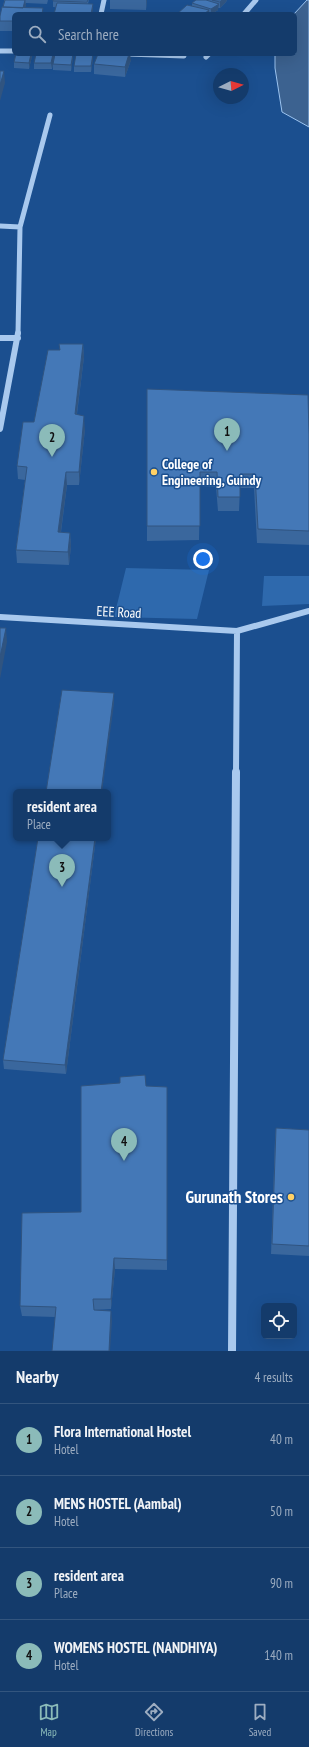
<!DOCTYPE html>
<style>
body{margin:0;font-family:"PT Sans Narrow",sans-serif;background:#214673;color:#f1f3f6}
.controls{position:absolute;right:12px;bottom:12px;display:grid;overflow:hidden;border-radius:6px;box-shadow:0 4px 16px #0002}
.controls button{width:36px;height:36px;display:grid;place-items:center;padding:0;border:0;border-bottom:1px solid #33557e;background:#143b6b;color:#f1f3f6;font:20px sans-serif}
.compass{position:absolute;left:213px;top:68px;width:36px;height:36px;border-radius:50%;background:#143b6b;box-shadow:0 4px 16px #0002;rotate:85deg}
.you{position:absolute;left:203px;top:559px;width:14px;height:14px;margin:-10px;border:3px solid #fff;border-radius:50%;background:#1a73e8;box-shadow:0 0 0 6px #1a73e833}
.badge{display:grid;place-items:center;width:26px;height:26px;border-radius:50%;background:#8bbbb9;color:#111;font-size:13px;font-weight:700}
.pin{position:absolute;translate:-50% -33px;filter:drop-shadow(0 1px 2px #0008)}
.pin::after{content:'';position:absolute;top:21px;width:14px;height:12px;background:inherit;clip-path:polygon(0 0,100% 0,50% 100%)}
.popup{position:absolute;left:13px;top:789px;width:98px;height:52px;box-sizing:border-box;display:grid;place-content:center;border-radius:6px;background:#143b6b;filter:drop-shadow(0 1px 3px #0005);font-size:13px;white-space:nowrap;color:#9dadc1}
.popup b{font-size:15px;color:#f1f3f6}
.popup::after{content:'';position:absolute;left:50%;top:100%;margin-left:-8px;border:8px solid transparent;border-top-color:#143b6b}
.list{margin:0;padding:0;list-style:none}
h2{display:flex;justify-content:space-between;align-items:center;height:52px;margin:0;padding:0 16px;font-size:17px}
h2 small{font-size:13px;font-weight:400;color:#9dadc1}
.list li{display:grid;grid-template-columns:26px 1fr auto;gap:12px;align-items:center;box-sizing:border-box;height:72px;padding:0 16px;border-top:1px solid #33557e}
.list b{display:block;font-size:15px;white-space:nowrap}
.list p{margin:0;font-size:13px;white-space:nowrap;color:#9dadc1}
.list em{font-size:13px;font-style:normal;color:#9dadc1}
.icon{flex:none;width:22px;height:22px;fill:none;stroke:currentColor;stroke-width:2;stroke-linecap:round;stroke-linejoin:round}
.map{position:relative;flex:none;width:309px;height:1351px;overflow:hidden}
.search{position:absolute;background:#143b6b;box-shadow:0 4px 16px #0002;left:12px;right:12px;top:12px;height:44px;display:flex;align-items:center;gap:10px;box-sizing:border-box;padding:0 14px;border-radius:6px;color:#9dadc1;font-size:15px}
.sheet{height:340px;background:#143b6b}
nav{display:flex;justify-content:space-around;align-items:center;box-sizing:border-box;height:56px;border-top:1px solid #33557e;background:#143b6b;font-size:11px;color:#9dadc1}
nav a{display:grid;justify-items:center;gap:2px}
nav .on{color:#8bbbb9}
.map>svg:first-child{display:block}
.green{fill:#2e69ad}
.water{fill:#3c6290;stroke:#9cc4f0}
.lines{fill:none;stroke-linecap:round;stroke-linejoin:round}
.minor-far2{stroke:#a9c9ee;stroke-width:5}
.minor-far1{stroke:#a9c9ee;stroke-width:6}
.minor{stroke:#a9c9ee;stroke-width:8}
.wall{fill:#3a679d}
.shaded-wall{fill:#305480}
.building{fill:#4478b7;stroke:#305480}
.poi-dot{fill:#ffd166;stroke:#1b4f8f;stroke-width:1.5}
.labels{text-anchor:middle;stroke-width:3;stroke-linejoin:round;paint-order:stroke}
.poi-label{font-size:14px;font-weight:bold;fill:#fff;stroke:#1b4f8f;text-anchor:start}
.street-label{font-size:14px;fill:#fff;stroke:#1b4f8f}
.near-poi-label{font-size:17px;font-weight:bold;fill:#fff;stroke:#1b4f8f;text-anchor:end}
</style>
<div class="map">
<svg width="309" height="1351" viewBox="0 0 309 1351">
<rect width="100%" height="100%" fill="#1b4f8f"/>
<path class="green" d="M126,568L209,570L197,619L114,617Z
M264,576H309V604L262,606Z"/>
<path class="water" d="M307,0H309V127L282,112L275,68V54H295L294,14Z"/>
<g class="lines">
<path class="minor-far2" d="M101,14L104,0
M244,14L256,0
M0,51H14
M127,54L184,56
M206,57L209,54
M0,226L20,227
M18,334L20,227L50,115"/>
<path class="minor-far1" d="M0,338H18
M0,429L18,333
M0,617L237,631L309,611
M236,773L237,631"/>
<path class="minor" d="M232,1351L236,772"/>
</g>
<path class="wall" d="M4,0H48L47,4L26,3L25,8L14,14V31H0V16L4,2Z
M53,0H89L88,4H93V10L53,7Z
M110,0H147L146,10L110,9Z
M196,0H227L226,2L220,8H218V10L212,14H177L192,6V3Z
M16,54H32V56L29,69L14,68V62Z
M55,54H73V57L71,71L53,70V64Z
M54,57L52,69H34V63Z
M93,59L91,72H74V66Z
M131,60L125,77L94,74V64Z
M83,344L84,357L77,414L85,429L79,485H67L61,532L70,533L71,546L69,565L17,563L16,550L25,480L18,479L17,466L34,422L60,350Z
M147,389L309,434V545L257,543L254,488H240L239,511H218L216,487L200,486L199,540L147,541Z
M96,838L66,1074L4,1069L3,1060Z
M146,1086L167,1087V1270L115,1269L111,1309L94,1310L112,1321L55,1317L22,1316L20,1306L81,1212Z
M276,1128L309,1130V1256L271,1254L275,1139Z"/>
<path class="shaded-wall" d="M25,0L26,5L23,14L22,9Z
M146,0H147L146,10Z
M222,0H227L226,2L220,8V2Z
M93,4V10L92,14H91Z
M219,4L218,10L212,14H211V9Z
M209,10V14H204Z
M31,54H32V56L29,69V63Z
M53,54H54V57L52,69L51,63Z
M73,54V57L71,71V65Z
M93,54V59L91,72V66Z
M129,54H130L131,60L125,77V67Z
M4,71L5,83L0,101V85Z
M83,344L84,357L75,427V414Z
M84,416L85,429L79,485V472Z
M66,472L67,485L59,545L58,532Z
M70,533L71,546L69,565L68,552Z
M6,628L7,642L0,679V657Z
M114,693V704L102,792H101Z
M95,838H96L66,1074L65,1065Z
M114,1258L115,1269L111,1309V1299Z
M111,1311L112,1321L110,1351H109Z"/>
<path class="building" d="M5,0H25L23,8L3,7Z
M53,0H88L87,2L53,1Z
M196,0H206L219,4L211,9L192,3Z
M212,0H222L220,2Z
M57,3L93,4L91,14H54Z
M187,5L209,10L204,14H177Z
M2,7L43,8L42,14H14V21H0V16Z
M16,54H31L29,63L14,62Z
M36,54H53L51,63H34Z
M55,54H73L71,65L53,64Z
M76,54H93L91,66H74Z
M98,54H129L125,67L94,64Z
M0,71H4L0,85Z
M59,344H83L75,414L84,416L79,472H66L58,532L70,533L68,552L16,550L27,467L17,466L23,422H34L48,350H60Z
M147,389L308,395L309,434V531L258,529L255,474H240V497H218L217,472H200V526H147Z
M0,628H6L0,657Z
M62,690L114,693L101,792H46Z
M38,838H95L65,1065L3,1060Z
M145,1075L146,1086L167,1087V1260L114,1258L111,1299H93L94,1310L111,1311L109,1351H52L56,1307L20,1306L22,1213L81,1212V1086L120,1083V1077Z
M276,1128L309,1130V1246L272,1244Z"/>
<g class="poi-dot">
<circle cx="154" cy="472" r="4"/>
<circle cx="291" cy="1197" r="4"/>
</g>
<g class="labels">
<g class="poi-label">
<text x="162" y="469">College of<tspan x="162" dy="16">Engineering, Guindy</tspan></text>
</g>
<g class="street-label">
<text transform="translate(119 612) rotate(3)" y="5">EEE Road</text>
</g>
<g class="near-poi-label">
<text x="283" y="1203">Gurunath Stores</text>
</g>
</g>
</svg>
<div class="controls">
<button><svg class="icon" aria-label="locate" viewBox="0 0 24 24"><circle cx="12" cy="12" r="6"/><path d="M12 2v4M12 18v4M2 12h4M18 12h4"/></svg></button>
</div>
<svg class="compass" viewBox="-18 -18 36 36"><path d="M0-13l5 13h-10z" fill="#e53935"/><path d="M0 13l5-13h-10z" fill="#9dadc1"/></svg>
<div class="you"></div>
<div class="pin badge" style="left:227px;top:451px">1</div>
<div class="pin badge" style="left:52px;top:457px">2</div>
<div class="pin badge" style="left:62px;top:887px">3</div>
<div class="popup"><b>resident area</b>Place</div>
<div class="pin badge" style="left:124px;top:1161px">4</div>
<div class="search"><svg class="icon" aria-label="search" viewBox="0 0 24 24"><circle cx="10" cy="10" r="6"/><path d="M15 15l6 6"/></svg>Search here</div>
</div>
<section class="sheet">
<h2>Nearby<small>4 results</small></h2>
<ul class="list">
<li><span class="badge">1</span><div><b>Flora International Hostel</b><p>Hotel</p></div><em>40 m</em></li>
<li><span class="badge">2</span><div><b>MENS HOSTEL (Aambal)</b><p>Hotel</p></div><em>50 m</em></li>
<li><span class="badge">3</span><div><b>resident area</b><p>Place</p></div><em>90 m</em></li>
<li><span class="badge">4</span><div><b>WOMENS HOSTEL (NANDHIYA)</b><p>Hotel</p></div><em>140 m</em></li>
</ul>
</section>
<nav>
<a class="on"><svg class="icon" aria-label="map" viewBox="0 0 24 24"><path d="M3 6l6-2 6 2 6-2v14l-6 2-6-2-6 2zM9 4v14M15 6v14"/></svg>Map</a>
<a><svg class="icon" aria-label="directions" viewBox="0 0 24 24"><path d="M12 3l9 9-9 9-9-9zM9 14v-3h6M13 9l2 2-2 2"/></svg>Directions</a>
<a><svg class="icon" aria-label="saved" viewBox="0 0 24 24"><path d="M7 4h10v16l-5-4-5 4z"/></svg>Saved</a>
</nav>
